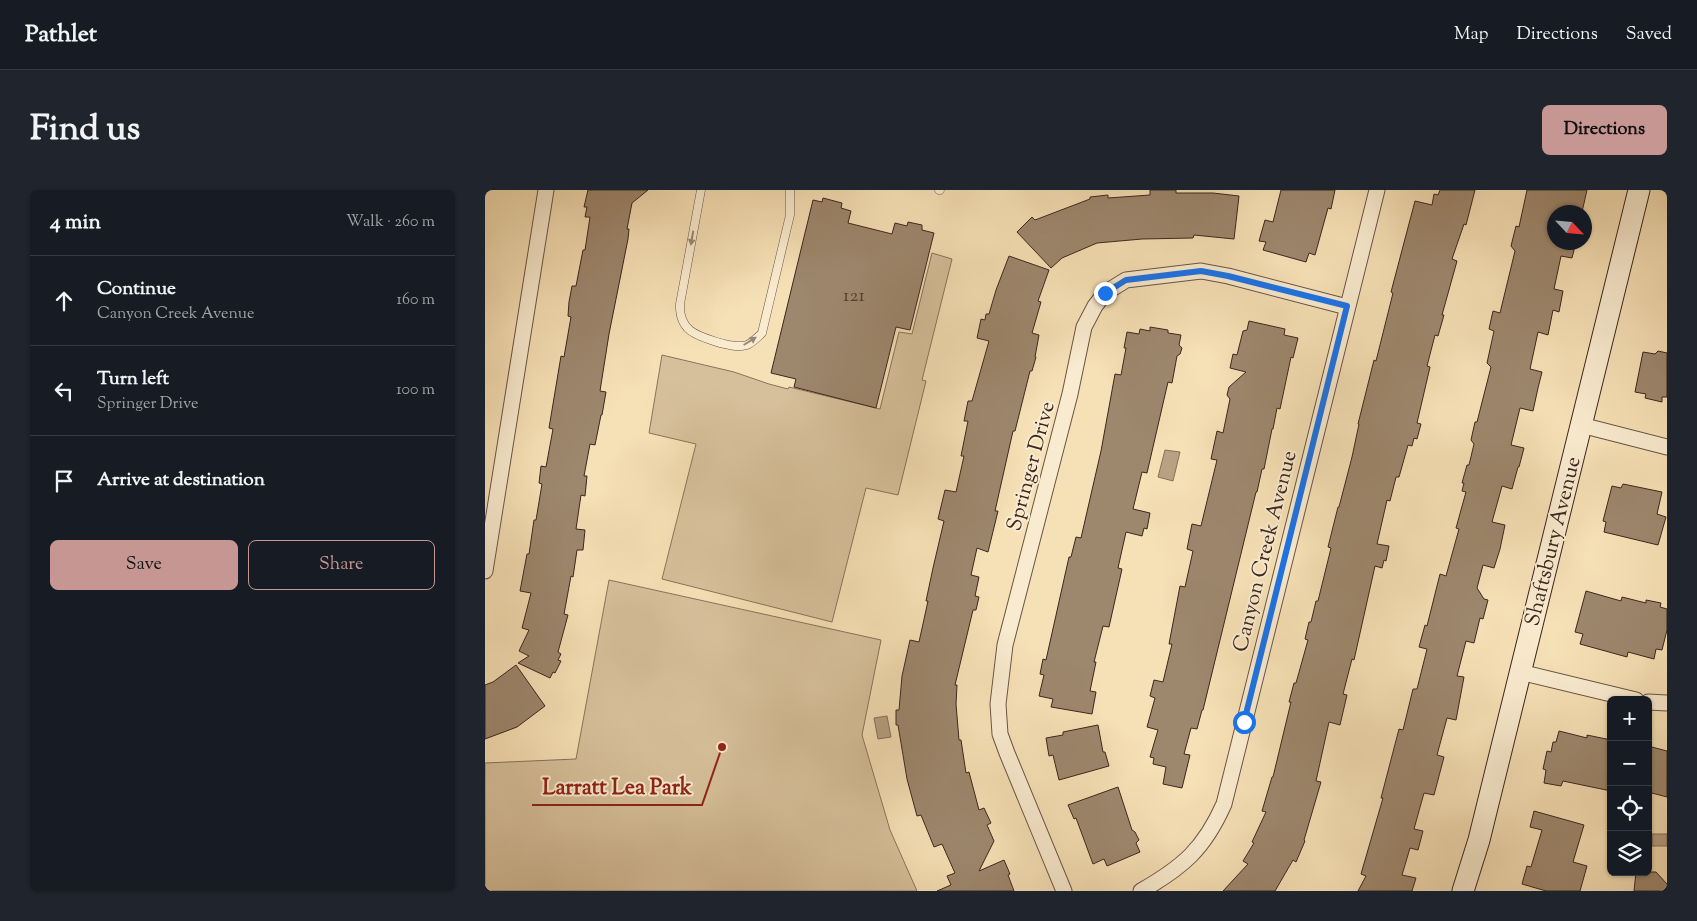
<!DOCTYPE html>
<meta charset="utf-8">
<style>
body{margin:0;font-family:"Sorts Mill Goudy",serif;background:#20242c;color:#f1f3f6}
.controls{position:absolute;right:15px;bottom:15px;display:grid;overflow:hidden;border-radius:8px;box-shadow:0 1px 4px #0004}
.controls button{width:45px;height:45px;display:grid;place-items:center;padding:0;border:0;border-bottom:1px solid #363941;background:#171b24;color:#f1f3f6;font:25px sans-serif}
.compass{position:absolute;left:1062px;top:15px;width:45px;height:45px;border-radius:50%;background:#171b24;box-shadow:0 1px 4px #0004;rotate:116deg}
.stop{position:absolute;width:15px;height:15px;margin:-11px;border:4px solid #1a73e8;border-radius:50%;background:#fff}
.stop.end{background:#1a73e8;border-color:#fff;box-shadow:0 1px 5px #0008}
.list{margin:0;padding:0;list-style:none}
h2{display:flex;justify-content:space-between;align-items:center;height:65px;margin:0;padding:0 20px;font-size:21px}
h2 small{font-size:16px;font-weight:400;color:#9ea1a6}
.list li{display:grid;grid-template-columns:32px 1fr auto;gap:15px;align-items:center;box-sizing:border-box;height:90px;padding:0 20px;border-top:1px solid #363941}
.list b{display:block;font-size:19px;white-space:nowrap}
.list p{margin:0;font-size:16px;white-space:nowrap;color:#9ea1a6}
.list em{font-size:16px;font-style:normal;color:#9ea1a6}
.actions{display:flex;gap:10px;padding:15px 20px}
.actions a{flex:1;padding:11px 0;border:1px solid #c59692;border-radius:8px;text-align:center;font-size:18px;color:#c59692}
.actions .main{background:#c59692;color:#111}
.icon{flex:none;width:28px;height:28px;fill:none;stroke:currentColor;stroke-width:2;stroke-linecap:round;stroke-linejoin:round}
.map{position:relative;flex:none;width:1182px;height:701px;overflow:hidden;border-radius:8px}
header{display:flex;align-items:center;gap:30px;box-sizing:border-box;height:70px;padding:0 25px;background:#171b24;border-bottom:1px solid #363941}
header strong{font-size:24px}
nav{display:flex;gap:28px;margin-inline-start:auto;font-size:18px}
.intro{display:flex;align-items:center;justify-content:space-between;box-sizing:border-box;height:120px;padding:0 30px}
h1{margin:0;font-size:35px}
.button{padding:12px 22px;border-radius:8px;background:#c59692;color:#111;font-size:18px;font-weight:700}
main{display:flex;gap:30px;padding:0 30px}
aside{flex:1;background:#171b24;border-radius:8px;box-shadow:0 1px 4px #0004}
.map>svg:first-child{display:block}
.green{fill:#d6c09b;stroke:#89735c}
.water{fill:#b7a182;stroke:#86705a}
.building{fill:#9d876d;stroke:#3c261e}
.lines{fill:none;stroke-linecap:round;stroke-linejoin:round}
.lane-casing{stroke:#6a5444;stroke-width:9}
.street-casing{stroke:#6a5444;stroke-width:17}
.secondary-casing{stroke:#3c261e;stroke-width:23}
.lane{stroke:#f9ebcf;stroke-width:8}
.street{stroke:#f9ebcf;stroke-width:15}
.secondary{stroke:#f9ebcf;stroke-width:21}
.oneway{fill:#9a8876}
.route{stroke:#1a73e8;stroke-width:6}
.labels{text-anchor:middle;stroke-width:4;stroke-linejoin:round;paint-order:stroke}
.number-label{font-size:19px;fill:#543e32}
.street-label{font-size:21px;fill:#3c261e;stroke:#f9ebcf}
.leader{fill:none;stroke:#8f2418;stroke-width:2}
.callout-dot{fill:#8f2418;stroke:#f9ebcf;stroke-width:2}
.callout-label{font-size:22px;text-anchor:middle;font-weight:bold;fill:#8f2418;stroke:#f9ebcf;stroke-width:4;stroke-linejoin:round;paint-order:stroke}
</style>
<header>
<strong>Pathlet</strong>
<nav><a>Map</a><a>Directions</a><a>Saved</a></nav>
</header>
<div class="intro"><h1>Find us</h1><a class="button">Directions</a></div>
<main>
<aside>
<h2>4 min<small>Walk · 260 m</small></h2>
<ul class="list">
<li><svg class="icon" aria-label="ahead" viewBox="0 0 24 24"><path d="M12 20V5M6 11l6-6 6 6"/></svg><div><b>Continue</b><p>Canyon Creek Avenue</p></div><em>160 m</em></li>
<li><svg class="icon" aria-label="left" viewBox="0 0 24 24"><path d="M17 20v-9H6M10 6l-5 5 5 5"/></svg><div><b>Turn left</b><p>Springer Drive</p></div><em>100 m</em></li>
<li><svg class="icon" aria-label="arrive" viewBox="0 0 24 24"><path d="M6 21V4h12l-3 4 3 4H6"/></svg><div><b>Arrive at destination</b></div></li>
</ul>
<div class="actions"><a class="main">Save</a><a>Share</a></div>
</aside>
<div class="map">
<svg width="1182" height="701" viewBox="0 0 1182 701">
<rect width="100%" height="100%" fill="#f6e0b5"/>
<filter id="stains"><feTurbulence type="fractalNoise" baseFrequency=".004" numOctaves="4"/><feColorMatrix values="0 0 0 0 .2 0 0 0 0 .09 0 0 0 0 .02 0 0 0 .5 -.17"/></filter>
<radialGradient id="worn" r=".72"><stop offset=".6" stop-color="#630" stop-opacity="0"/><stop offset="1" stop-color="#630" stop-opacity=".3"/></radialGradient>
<path class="green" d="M447,63L467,69L437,190L441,191L413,305L381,298L347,432L177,389L211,254L164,243L177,165L249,182L284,194L303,199L304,197L395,219L414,142L427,144Z
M124,390L396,450L377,545L405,640L432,701H0V573L91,569Z"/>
<path class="water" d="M680,260L695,262L688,291L673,287Z
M402,526L406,547L393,549L389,528Z
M1167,644H1182V656H1167Z"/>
<path class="building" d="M103,0H163L147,13L142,39H144L143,49L124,144L115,201L121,202L117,225H116L110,255L105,254L99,286H102L100,306L96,305L91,339L100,340L98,360H92L88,387L86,386L79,424L83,425L73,462L76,464L73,470L76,471L70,483L68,482L65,488L33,473L44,466L34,461L44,440L37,438L46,403L35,401L42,364H44L49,330H51L57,294L54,293L56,276L61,277L68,239L64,238L76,166L79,167L86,127L83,126L84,112L87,96H91L98,60H100L105,27H100L102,17H99Z
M665,0H691V3H728L754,6L749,49L709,45L708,48L657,49L612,53L577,68L566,78L532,42L547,27L550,30L605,9V7L623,5V8L665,5Z
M796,0H850L846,19L843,18L830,65L824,63L821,72L778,60L781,52L774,51L780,30L788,32Z
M955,0H990L981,35L979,34L967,69L972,71L957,125H959L953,146L950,145L942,176L945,177L932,233L936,234L932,249L929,248L927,256L923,255L914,287H911L905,311L902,310L892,354L904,356L901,371L899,370L897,378L890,376L869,470L867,469L858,504L862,505L855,535L844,532L831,591L836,592L819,650L820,651L811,672L808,670L790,701H738L763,674L758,671L769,653L767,652L781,622L777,621L787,587H788L806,512H804L809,493H811L823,450L820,449L824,432H826L831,411H833L846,358L843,357L853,317H854L867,267L874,234H873L889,170L891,171L908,103L906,102L930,11L947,15L949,4L953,5Z
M1042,0H1102L1097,22H1070V52H1091L1087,68L1076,66L1069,99L1078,101L1074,122L1068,120L1063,145L1053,142L1045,179L1057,182L1053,198L1048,221L1035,218L1026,255L1039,258L1034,277H1033L1027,299L1017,296L1007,332L1020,335L1015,359L1009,378L998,375L992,398L999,409L1003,410L998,429L995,428L989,453L981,451L972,486L979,487L971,530L962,528L952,565L959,567L949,605L939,603L929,639L938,641L933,660L925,658L917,685L931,688L927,701H873L881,686L876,684L898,608H896L914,539L918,540L928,499H932L942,459L934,457L940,435L942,436L955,384L961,386L974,339L971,338L981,302L977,301L979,293H977L982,275H984L989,254L986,250L990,232H992L1006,177L1002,173L1009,141L1004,139L1008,121L1015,123L1030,61L1026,56L1031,36L1034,37Z
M338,8L357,13L356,18L366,21L363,33L407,44L410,33L422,36L423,32L437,35V40L449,43L425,140L411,137L391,218L309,197L311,189L286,183L328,10L337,12Z
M524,66L564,80L553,111L556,112L547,143L554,145L550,167H551L547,181H545L530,241H528L510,321H513L503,362L492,358L486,385L494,387L490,406L494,407L491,420H488L470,495H472L471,514L474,550H476L481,583L484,582L494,620L499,618L506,633L502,635L509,651L494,681L519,670L525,684L523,685L529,701H452L466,695L462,686L470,683L457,654L449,657L436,625L432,626L422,589L413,535H411V520H414L417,486L425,450L434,452L443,411H441L448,378L459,331L453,329L460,300L471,302L479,266H476L483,231H479L483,211H487L504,151L492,148L496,129L500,130L501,124H504L511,100Z
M764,131L800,139L799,145L813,148L808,168L806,167L795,219L792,218L788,239H787L779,279H777L772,302H771L718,520H717L712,539L706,538L699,564L705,565L697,598L678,594L681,577L668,574L669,568L665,567L673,540L662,537L670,508L665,506L669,490L678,492L687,454H684L695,396L700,397L708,361L702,359L707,334L716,336L732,270L726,269L732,241L738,243L745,209L742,205L744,197L761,182L745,178L748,164L752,165L758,141L762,140Z
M665,137L683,140V143L696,145L694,155L697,158L695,164L692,166L687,193L683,192L662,283L657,282L648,319L665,323L662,339L659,338L657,346L641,342L633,378L637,379L624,437L618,436L609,472H611L605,501L611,502L607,524L566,517L568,509L554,506L559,485L555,484L558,469L561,470L584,367H586L591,347L596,348L616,261L630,184L636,185L641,158H639L642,142L654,144L655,139L665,141Z
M1173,161L1182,163V207H1177V212L1160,208L1161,204L1150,202L1158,162L1170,164Z
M1138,294L1177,302L1172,324L1181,327L1173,355L1119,342L1121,332L1118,331L1127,296L1136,298Z
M1101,401L1136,411L1137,407L1161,413V410L1176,413L1175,417L1182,419V440L1177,460L1171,459L1169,469L1143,462L1142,467L1095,454L1098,444L1090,442Z
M31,475L60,516L32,537L0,549V495L8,492Z
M613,535L618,562H620L624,576L574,590L568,565L564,566L561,548L578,545V542Z
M1074,541L1102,548V545L1126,550V601L1078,591L1076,596L1059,593L1061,580L1058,579L1062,561L1066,562L1068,552H1071Z
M1163,556L1182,561V607L1163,602Z
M633,597L647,640L650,642L654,650L651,653L655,662L622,676L619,669L608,674L591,628L589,629L583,615Z
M1049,621L1099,635L1088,672L1102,676L1095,701H1061L1037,694L1042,676L1046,677L1057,640L1045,637Z
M1151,682H1171L1182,694V701H1149Z"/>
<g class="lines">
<g class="lane-casing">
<path id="lane" d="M216,0L195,114C194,142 213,146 235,153C244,155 253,158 262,155C267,153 273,147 277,143L305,25V0
M454,0H455"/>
</g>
<g class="street-casing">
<path id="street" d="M1096,235L1182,257
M0,381L61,0
M1035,482L1151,510
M1163,512L1182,513
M579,701L522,563L515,544L513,514L520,455L585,204L599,137L610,116L620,103L641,90L716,81L743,86L862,117
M656,701C698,677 719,659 739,614L892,0"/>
</g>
<g class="secondary-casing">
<path id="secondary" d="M978,701L994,650L1154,0"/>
</g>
<use href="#lane" class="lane"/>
<use href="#street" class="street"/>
<use href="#secondary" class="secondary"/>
</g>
<defs><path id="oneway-solid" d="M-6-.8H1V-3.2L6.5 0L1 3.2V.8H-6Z" transform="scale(1.25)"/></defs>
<g class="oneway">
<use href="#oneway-solid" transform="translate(207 48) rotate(100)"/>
<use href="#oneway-solid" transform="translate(265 151) rotate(-32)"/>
</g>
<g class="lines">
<path class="route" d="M620,103L641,90L716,81L743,86L862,116L759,532"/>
</g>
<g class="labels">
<g class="number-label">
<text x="369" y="111">121</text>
</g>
<g class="street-label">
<text transform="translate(545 276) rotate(-75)" y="7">Springer Drive</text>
<text transform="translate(1067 351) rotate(-76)" y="7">Shaftsbury Avenue</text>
<text transform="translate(779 361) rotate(-76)" y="7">Canyon Creek Avenue</text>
</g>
</g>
<path class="leader" d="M237 557L217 615H47"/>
<circle class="callout-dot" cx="237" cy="557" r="5"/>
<g class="callout-label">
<text x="132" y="604">Larratt Lea Park</text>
</g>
<rect width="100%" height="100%" filter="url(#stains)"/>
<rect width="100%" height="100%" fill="url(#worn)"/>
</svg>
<div class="controls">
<button>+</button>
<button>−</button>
<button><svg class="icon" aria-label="locate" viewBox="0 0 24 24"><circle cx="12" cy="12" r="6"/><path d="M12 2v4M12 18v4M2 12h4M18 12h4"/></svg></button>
<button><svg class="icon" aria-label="layers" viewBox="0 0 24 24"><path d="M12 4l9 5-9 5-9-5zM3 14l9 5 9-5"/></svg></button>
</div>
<svg class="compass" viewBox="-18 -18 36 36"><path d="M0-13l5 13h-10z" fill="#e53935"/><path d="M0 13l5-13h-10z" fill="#9ea1a6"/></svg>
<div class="stop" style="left:759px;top:532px"></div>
<div class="stop end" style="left:620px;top:103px"></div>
</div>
</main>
